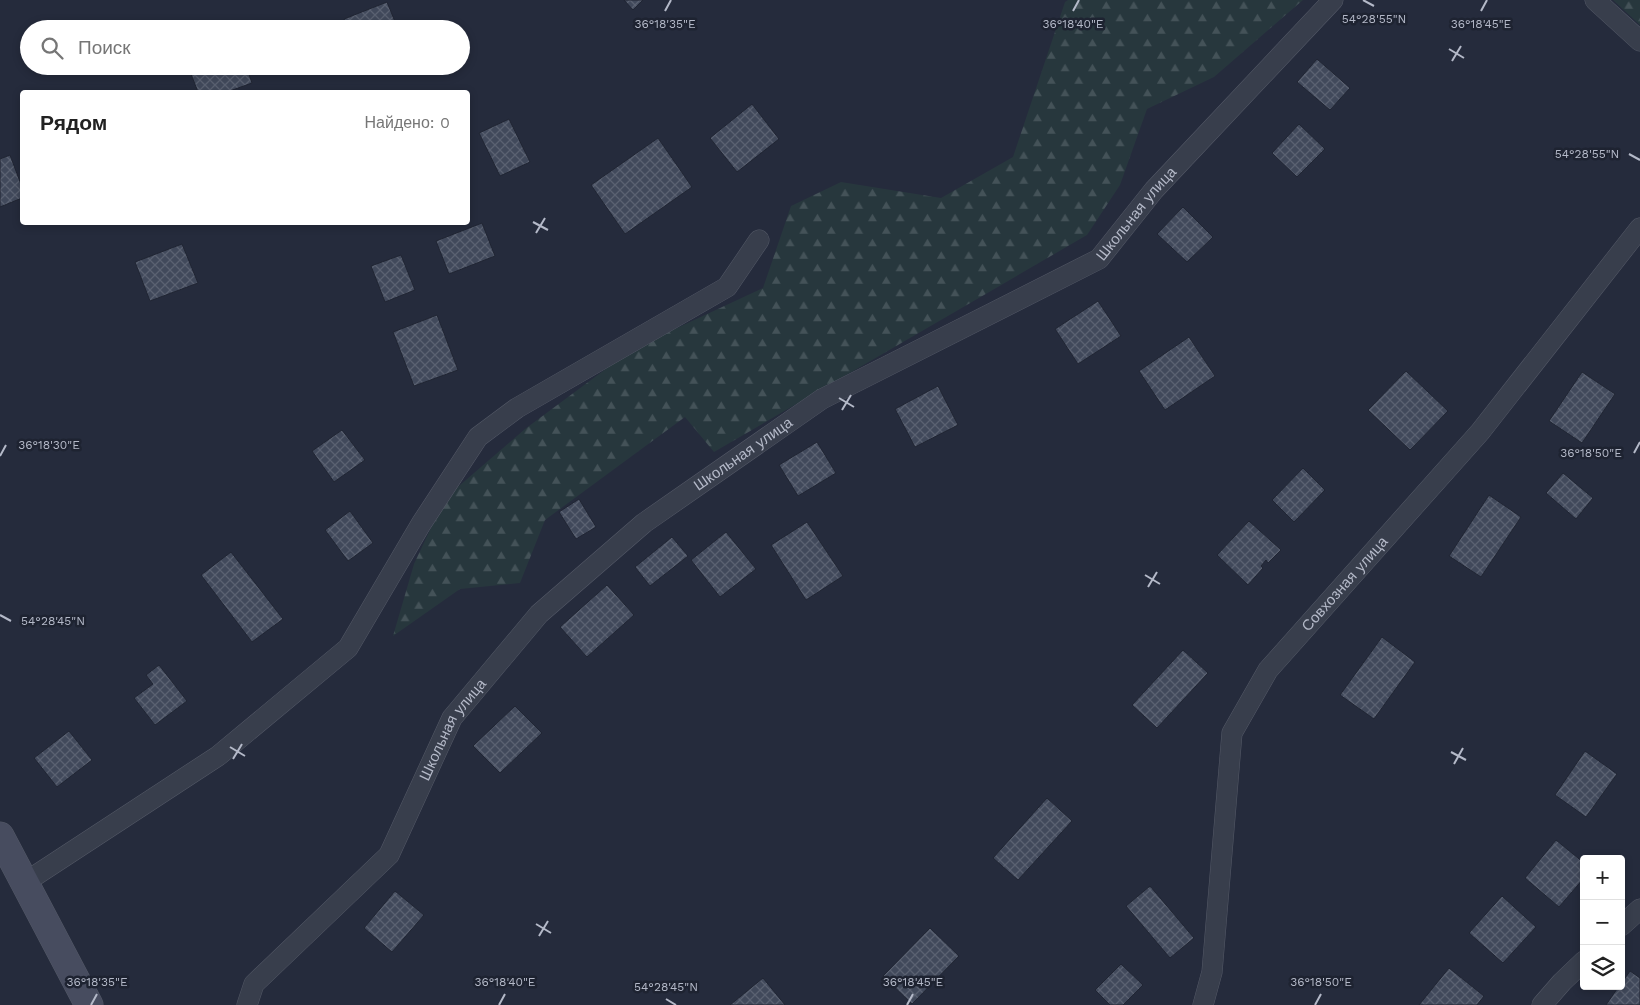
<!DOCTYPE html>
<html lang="ru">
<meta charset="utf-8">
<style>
body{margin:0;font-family:"Work Sans",sans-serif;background:#f2f2f2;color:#222}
.controls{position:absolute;right:15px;bottom:15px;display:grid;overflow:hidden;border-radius:5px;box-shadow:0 2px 8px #0003}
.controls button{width:45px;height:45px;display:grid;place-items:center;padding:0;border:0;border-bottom:1px solid #e0e0e0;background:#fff;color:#222;font:25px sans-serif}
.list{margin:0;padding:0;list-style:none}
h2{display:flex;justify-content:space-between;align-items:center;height:65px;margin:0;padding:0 20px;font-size:21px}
h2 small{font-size:16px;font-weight:400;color:#767676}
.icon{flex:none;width:28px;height:28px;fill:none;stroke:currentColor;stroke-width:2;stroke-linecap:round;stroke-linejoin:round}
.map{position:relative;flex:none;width:1640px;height:1005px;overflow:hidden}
.search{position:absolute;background:#fff;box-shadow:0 2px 8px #0003;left:20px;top:20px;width:450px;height:55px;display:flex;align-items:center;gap:12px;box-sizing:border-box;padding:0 18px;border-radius:28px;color:#767676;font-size:19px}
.panel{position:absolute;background:#fff;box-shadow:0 2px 8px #0003;left:20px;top:90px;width:450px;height:135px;border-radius:5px}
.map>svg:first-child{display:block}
.forest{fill:url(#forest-firs)}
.building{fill:url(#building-cross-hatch);stroke:#202533}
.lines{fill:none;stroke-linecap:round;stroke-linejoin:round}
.street-casing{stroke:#545967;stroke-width:21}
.secondary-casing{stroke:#545967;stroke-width:29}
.street{stroke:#383e4c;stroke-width:20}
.secondary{stroke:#474c5f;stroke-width:28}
.ticks{fill:none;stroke:#b4b9c8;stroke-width:2}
.labels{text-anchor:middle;stroke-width:5;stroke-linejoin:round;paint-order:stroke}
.street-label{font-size:15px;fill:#b4b9c8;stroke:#1e2331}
.ticks-label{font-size:12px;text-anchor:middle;fill:#b4b9c8;stroke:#1e2331;stroke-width:5;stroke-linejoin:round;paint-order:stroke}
</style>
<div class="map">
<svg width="1640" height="1005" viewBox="0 0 1640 1005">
<defs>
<pattern id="forest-firs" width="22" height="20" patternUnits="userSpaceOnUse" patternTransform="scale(1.25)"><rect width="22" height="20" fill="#27373d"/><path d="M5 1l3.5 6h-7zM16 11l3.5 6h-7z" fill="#445258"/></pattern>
<pattern id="building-cross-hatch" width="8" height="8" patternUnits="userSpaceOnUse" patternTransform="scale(1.25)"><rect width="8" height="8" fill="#41495b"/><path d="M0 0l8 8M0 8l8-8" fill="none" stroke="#5a6171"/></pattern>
</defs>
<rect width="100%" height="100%" fill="#252b3c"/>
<path class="forest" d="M1068,0H1303L1214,77L1147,109L1120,185L1087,235L714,452L685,417L545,520L520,583L460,589L393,636L414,564L445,498L525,429L634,348L763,288L791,206L841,182L941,198L1013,157L1065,2Z
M1613,0H1640V25Z"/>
<path class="building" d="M624,0H643L633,10Z
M387,2L398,29H348L344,19Z
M1317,59L1350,88L1330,110L1297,82Z
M195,66H246L252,83L227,92H198L189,69Z
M752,104L779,139L737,172L710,138Z
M509,119L530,162L500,176L479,133Z
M1299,124L1325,149L1297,177L1272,153Z
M658,138L692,187L625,234L591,185Z
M10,155L22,187V198L0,207V159Z
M1183,207L1213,237L1187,262L1157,234Z
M482,223L495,256L449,274L436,241Z
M182,244L198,283L150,301L135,262Z
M401,255L415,290L385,302L371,266Z
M1098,301L1121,336L1078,364L1055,329Z
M437,315L458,370L414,386L393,332Z
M1189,337L1215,376L1165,410L1139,371Z
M1406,371L1448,411L1410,450L1368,410Z
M1582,372L1615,394L1582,443L1549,421Z
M938,386L958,425L915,447L895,409Z
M342,430L365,460L334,482L312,451Z
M817,442L836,473L798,496L779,465Z
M1303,468L1325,490L1294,522L1272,500Z
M1563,473L1593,498L1576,519L1546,493Z
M1489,495L1521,517L1481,577L1449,556Z
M579,499L596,527L576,539L559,512Z
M350,511L373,543L348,561L325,530Z
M1249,521L1281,550L1268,563L1266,560L1261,566L1263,568L1248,585L1217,555Z
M807,522L843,576L806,600L771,545Z
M726,532L756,569L720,597L691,560Z
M672,537L688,556L650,586L635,567Z
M231,552L283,619L252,642L201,575Z
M607,585L634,615L587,657L560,627Z
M1382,637L1415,662L1374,719L1340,695Z
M1183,650L1208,673L1157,728L1132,705Z
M159,665L187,701L155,725L134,698L153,684L146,675Z
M515,706L542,733L500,773L473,746Z
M69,731L92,760L57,787L34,758Z
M1585,751L1617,774L1586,817L1555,795Z
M1047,798L1072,821L1018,880L993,858Z
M1556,840L1584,863V878L1559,907L1525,878Z
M1150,886L1194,938L1170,958L1126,906Z
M395,891L424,915L392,952L364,928Z
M1502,896L1536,927L1503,963L1469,933Z
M930,928L959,956L912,1004L883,976Z
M1121,964L1143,985L1123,1005H1110L1095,990Z
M1449,968L1484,996L1477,1005H1419Z
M1630,971L1640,978V1005H1606L1619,986H1621V984Z
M763,978L785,1005H730Z"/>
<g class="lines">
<g class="street-casing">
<g id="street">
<path d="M1595,0L1640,41"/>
<path d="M24,883L218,756L348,648L421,524L478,437L517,408L727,287L759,240"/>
<path d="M1621,926L1640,909"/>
<path id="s1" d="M247,1005L254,984L389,855L452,718L539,614L644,523L822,399L1099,259L1154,190L1333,0"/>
<path id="s2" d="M1203,1005L1212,972L1232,733L1268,670L1480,432L1640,228"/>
<path d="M1542,1005L1562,982L1584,961"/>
</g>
</g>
<g class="secondary-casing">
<path id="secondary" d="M0,836L89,1005"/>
</g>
<use href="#street" class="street"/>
<use href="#secondary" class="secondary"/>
</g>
<path class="ticks" d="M1363,0L1374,6M665,11L671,0M1073,11L1079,0M1481,11L1487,0M1449,49L1464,58M1452,61L1461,46M1629,154L1640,160M533,222L548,230M536,233L545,218M839,398L854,407M842,410L851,395M1634,453L1640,442M0,456L6,445M1145,575L1160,584M1148,587L1157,572M0,615L11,621M230,747L245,756M1451,752L1466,760M233,759L242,744M1454,764L1463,748M536,924L551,933M539,936L548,921M666,999L676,1005M91,1005L97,994M499,1005L505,994M907,1005L913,994M1315,1005L1321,994"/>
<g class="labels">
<g class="street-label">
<text dy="5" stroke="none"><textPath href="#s1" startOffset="1220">Школьная улица</textPath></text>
<text dy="5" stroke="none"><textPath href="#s1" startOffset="755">Школьная улица</textPath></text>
<text dy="5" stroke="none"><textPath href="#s2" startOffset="462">Совхозная улица</textPath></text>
<text dy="5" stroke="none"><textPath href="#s1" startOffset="350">Школьная улица</textPath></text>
</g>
</g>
<g class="ticks-label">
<text x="1374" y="23">54°28'55"N</text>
<text x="665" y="28">36°18'35"E</text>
<text x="1073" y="28">36°18'40"E</text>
<text x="1481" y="28">36°18'45"E</text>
<text x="1587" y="158">54°28'55"N</text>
<text x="49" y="449">36°18'30"E</text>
<text x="1591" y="457">36°18'50"E</text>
<text x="53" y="625">54°28'45"N</text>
<text x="97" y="986">36°18'35"E</text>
<text x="505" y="986">36°18'40"E</text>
<text x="913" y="986">36°18'45"E</text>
<text x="1321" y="986">36°18'50"E</text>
<text x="666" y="991">54°28'45"N</text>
</g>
</svg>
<div class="controls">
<button>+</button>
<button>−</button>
<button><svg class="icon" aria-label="layers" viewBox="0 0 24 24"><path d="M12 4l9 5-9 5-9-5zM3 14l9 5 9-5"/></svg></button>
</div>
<div class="search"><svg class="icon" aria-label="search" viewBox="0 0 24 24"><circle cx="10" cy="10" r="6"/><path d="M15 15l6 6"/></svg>Поиск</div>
<section class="panel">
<h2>Рядом<small>Найдено: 0</small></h2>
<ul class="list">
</ul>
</section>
</div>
